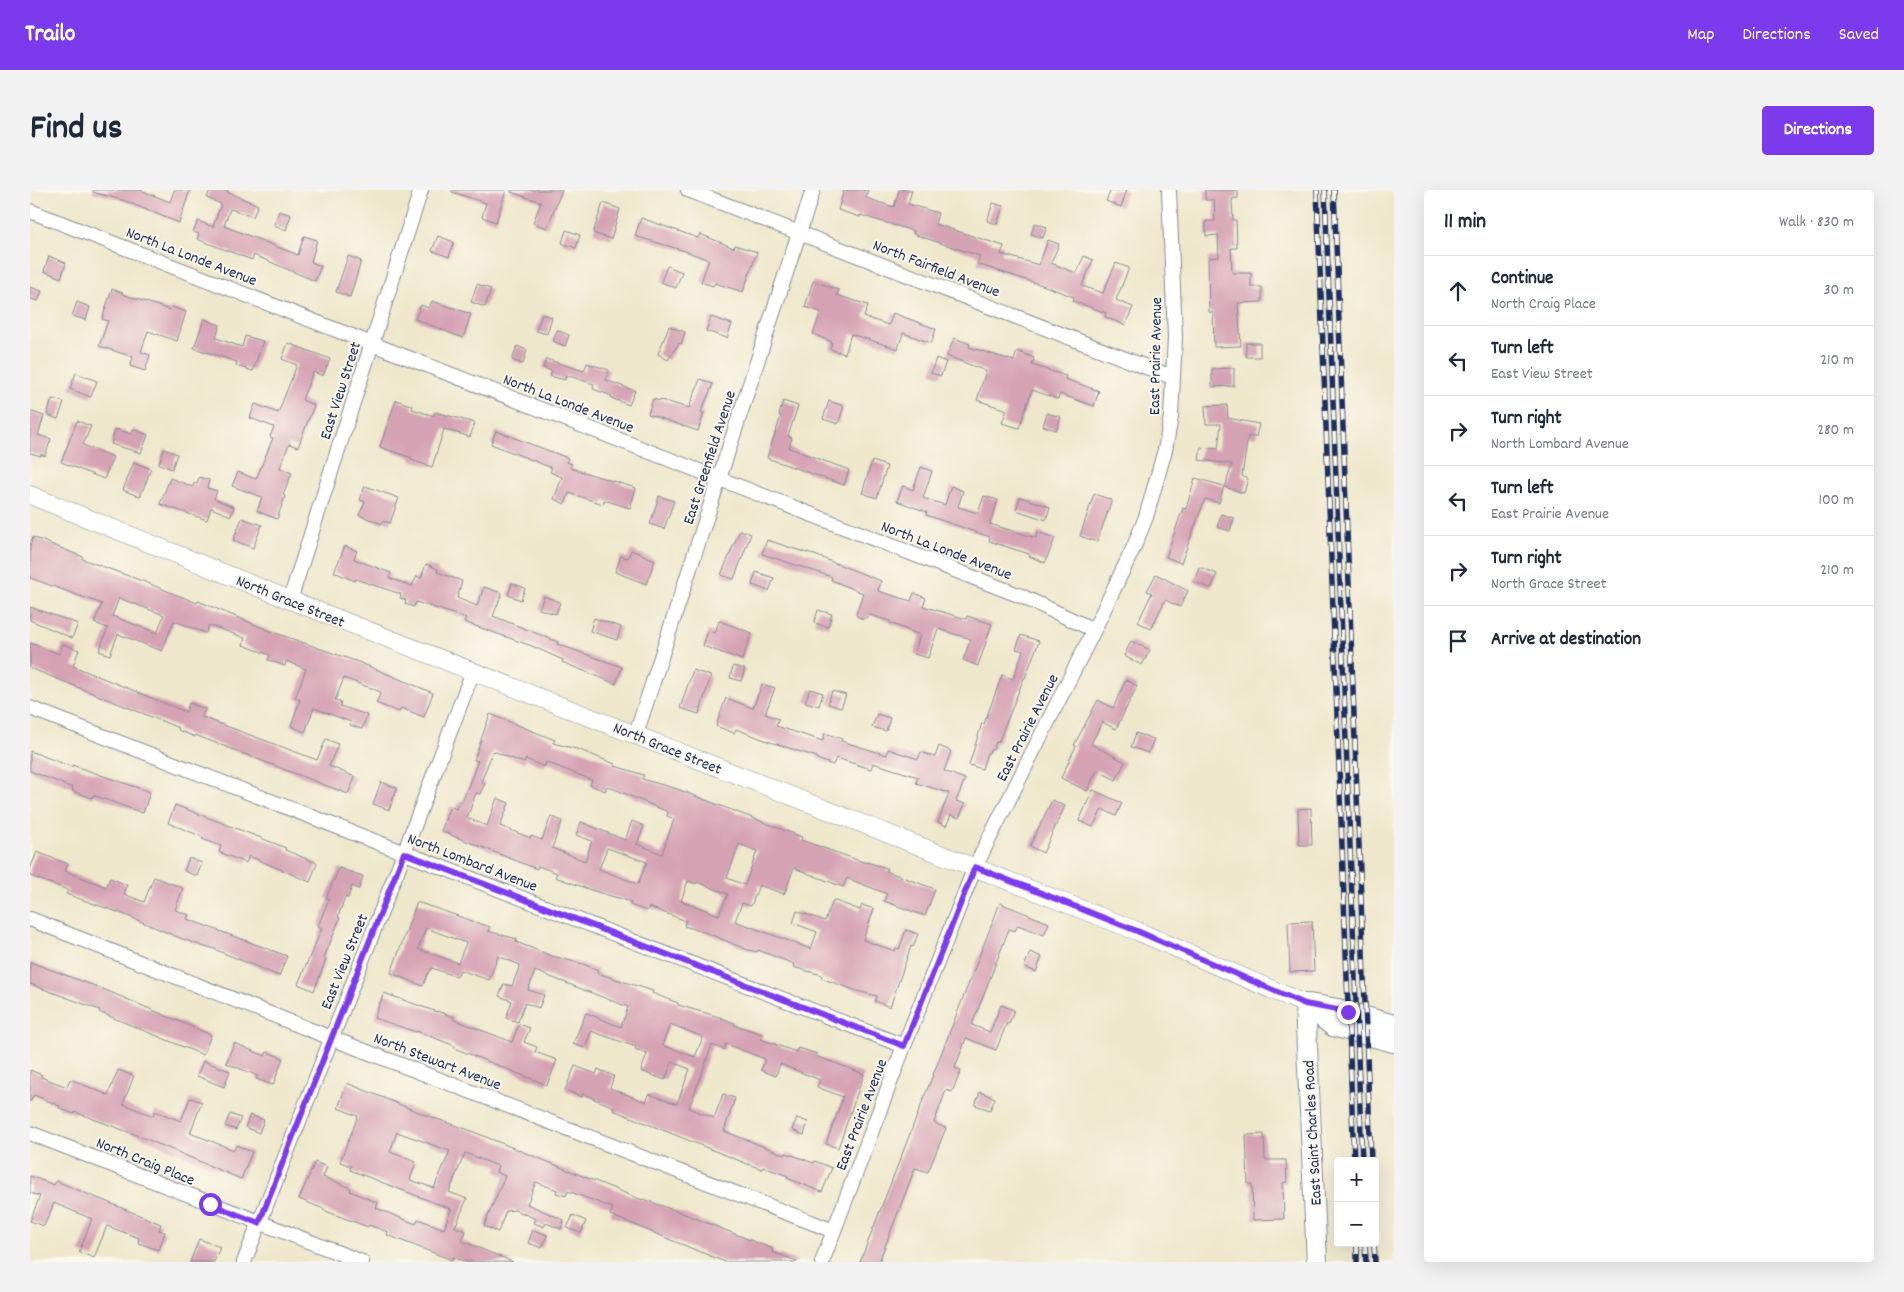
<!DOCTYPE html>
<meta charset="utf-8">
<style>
body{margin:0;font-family:Dekko,sans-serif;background:#f2f2f3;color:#1f2937}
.controls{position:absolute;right:15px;bottom:15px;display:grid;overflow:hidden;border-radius:5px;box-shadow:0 5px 20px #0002}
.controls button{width:45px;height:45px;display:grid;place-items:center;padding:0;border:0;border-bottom:1px solid #e0e1e3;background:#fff;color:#1f2937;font:25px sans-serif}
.stop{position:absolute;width:15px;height:15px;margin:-11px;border:4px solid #7c3aed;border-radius:50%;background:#fff}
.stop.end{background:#7c3aed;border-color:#fff;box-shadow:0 1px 5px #0008}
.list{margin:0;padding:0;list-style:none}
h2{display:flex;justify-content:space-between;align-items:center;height:65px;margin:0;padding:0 20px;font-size:21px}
h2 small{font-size:16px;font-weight:400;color:#747a83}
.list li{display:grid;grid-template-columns:32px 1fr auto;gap:15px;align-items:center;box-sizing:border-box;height:70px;padding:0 20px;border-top:1px solid #e0e1e3}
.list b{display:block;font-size:19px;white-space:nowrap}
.list p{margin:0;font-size:16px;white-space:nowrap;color:#747a83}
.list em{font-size:16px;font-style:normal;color:#747a83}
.icon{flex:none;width:28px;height:28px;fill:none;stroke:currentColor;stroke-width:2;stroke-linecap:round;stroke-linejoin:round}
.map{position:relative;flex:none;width:1364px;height:1072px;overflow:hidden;border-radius:5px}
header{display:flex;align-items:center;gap:30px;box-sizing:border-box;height:70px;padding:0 25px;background:#7c3aed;color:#fff}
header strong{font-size:24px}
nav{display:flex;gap:28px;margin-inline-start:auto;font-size:18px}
.intro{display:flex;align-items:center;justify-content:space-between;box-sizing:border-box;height:120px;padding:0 30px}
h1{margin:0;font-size:35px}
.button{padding:12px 22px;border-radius:5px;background:#7c3aed;color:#fff;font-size:18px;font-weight:700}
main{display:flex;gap:30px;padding:0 30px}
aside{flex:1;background:#fff;border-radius:5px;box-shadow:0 5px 20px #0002}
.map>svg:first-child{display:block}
.building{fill:#d5a2b4;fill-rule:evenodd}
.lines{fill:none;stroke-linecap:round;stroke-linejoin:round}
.minor-casing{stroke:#848b94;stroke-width:16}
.tertiary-casing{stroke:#848b94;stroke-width:19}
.secondary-casing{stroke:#848b94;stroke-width:22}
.minor{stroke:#fff;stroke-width:14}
.tertiary{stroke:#fff;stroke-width:18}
.secondary{stroke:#fff;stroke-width:20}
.rail-casing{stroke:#1b2f5e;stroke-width:5.5}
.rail{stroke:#fbf7ec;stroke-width:4;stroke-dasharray:11;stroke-linecap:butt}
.route{stroke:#7c3aed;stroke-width:6}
.labels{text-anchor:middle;stroke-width:4;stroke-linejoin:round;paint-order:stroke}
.street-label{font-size:16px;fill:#1b2f5e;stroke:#fbf7ec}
</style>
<header>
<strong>Trailo</strong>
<nav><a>Map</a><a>Directions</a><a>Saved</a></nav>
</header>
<div class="intro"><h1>Find us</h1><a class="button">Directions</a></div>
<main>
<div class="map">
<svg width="1364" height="1072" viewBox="0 0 1364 1072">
<rect width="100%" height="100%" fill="#fbf7ec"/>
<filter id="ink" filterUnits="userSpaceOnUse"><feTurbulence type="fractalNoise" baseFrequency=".02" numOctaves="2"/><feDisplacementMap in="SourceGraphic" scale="10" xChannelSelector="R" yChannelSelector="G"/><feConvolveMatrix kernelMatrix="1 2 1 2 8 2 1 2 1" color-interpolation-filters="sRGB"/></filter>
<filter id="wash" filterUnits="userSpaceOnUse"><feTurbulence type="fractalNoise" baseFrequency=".0096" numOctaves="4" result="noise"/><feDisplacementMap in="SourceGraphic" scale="20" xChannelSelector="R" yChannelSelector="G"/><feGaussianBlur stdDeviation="1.12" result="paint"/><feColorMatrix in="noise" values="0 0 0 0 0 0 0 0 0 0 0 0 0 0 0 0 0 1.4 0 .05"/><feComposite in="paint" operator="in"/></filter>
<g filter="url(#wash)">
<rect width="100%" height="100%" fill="#eee7cb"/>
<g id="blocks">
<path class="building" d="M63,0H110L140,12L144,0H160L149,33L95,11L63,2Z
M180,0H198L197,2L228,15L223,27L200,19L194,36L268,65L274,46L287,50L281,72L291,76L285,91L224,65L222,70L167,49L169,44L163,42L168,31L183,37L191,14L177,8Z
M422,0H476L466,32L452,27L456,13L422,2Z
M481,0H532L517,38L503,33L511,12L481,2Z
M814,0H838L836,8L864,17L869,0H882L878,14L908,23L905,34L974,56L971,64L1009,75L1018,50L1029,54L1021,73L1046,83L1054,66L1063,70L1052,96L1073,103L1086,73L1099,78L1086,110L1103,117L1095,135L1075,127L1076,123L1043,111L1044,107L1012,95L947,74L950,66L883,44L884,41L830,25V27L808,20Z
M1081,0H1097L1091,17L1076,11Z
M1175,0H1208V8L1202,9L1203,30H1206L1207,58H1201L1202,83H1221V97H1232V112L1208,113L1211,156L1184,157L1183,122H1179L1178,68L1189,67L1188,45L1176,46V31H1185L1184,10H1175Z
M573,13L590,19L581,49L563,43Z
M963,13L973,16L967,34L957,31Z
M249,21L261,25L256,40L244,35Z
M611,28L668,48L670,44L704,58L705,55L727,62L713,102L685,93L683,96L671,92L679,70L655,61L605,46Z
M1005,33L1017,37L1013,48L1001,44Z
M536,40L550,45L546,58L532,53Z
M408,46L424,52L419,67L402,61Z
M19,66L36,73L31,88L14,81Z
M318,66L331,71L320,107L306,102Z
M637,76L652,82L646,98L631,92Z
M783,91L809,100L807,105L838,115L834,127L859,135L863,123L906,139L901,153L873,143L868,159L821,144L815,164L800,159L802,152L783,144L791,122L775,117Z
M447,94L461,99L455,117L441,112Z
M0,97L12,101L8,111L0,109Z
M82,99L93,103L92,104L140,120L141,117L156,122L147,151L118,141L111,162L120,165L115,181L100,176L103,167L69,156L78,131L72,129Z
M402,111L441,124L433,148L385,129L391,115L399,118Z
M47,112L60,117L56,130L42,126Z
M512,124L522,127L517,144L506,141Z
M681,127L702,134L697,148L676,141Z
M174,129L190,135L186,148L212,157L215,146L233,151L223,181L206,176L207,172L164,158Z
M639,136L655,142L651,154L649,153L638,170L628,164Z
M527,140L539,145L535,156L523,151Z
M924,148L940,154L939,157L984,171L987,161L1004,168L1002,175L1036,186L1035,189L1069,201L1064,216L1030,204L1028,209L1002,200L989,238L972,233L977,220L947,210L956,181L917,166Z
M258,153L300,169L293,186L283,182L272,210L284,215L268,257L259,254L250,278L262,283L253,305L255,306L247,329L227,321L232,307L202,296L208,282L226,289L243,248L240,247L244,237L220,228L225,214L248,223L267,175L252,169Z
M1216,153H1230V167H1216Z
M487,156L497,160L493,174L482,170Z
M906,168L916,172L911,186L901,183Z
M516,169L554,181L557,173L579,180L576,190L605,201L599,215L581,208L582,206L563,199L564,194L536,185L535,190L520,186L522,181L513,178Z
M1204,178V196L1182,197V179Z
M46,183L67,191L61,207L40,199Z
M670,189L683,194L671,222L674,223L668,241L618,224L623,209L630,211L631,210L659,218Z
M22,209L34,212L28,229L17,225Z
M366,210L383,216L382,219L404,226L405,222L445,233L440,247L414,239L402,277L381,270L382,268L350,257Z
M753,211L768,216L758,246L762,248L759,258L819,280L814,295L737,268L751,226L749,225Z
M799,211L814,216L808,234L793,229Z
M1197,215L1198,228L1229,234L1226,247L1218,246L1212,286L1218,289L1214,303L1195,297L1202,274L1169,270L1171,257L1188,259L1191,234H1176L1175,216Z
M0,221L14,226L8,245L21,249L15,266L11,264V266L0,263Z
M1017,223L1031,227L1026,240L1013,236Z
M47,231L61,236L53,255L83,267L74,289L31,272Z
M85,239L102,244L103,239L118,245L111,263L81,254Z
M466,241L538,268L536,272L542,274L540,278L606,298L600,318L574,310L573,314L539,303L535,314L524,309L532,287L520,282L522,278L461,254Z
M134,259L147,264L142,279L129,274Z
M842,271L857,276L847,308L832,303Z
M104,272L121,279L110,307L93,300Z
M891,277L902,281L893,308L915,315L921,296L933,301L928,317L948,323L954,306L968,310L960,334L1006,348L1008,342L1025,348L1015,373L999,366V364L959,351L960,347L896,325L897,322L867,311L873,296L883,300Z
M169,287L179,290L177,298L187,301L184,309L204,317L201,326L181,318L177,330L130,314L140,288L163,297L164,293L167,294Z
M1165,288L1194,296L1189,313L1175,309L1151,373L1136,367L1153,318L1156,319Z
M335,296L369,308L360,333L353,331L352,334L329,325L335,312L330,310Z
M1064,304L1082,310L1067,352L1050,346Z
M629,306L644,311L634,339L620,334Z
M990,307L1020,317L1016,330L986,320Z
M1191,324L1204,328L1200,341L1187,337Z
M212,328L232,335L223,358L203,350Z
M710,340L721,344L704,389L691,385Z
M3,347L53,367L52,369L115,392L167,413L168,411L185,418L240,441L331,473L403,503L394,527L371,518L369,522L346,513L351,502L314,488L305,510L311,512L310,516L337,525L332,539L320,535L321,532L284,518L275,542L261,536L270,510L265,508L276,479L256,471L255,476L238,470L240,465L213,455L215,448L179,435L176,443L144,431L132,461L88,444L80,465L69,461L78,438L64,433L72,414L0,388V356ZM89,408L134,425L127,443L82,426Z
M737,350L777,363V362L851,391L848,401L881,411L884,403L896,408L893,416L936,429L937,426L962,434L948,476L933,470L941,449L908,439L898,468L884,464L890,445L860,433V431L840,425L833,429L828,427L826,424L833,403L801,390L802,387L732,364Z
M315,356L327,361L324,369L361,383L359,388L382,396L387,386L391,388L396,374L408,379L407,382L432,391L427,408L447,416L454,397L472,403L463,426L528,452L527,454L592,477L586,494L532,472L533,470L502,456L434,432L436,428L386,412L384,417L375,414L376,410L370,408L371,404L325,389V391L304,382Z
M601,360L625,370L616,394L585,382L591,366L598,368Z
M1169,377L1187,384L1181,398L1164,392Z
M726,382L744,388L739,401L722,395Z
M1126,384L1158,401L1150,417L1135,410L1121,439L1108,432L1122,403L1117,401Z
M482,393L495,398L491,410L478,405Z
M514,406L530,412L526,424L509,419Z
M0,417L48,434L42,448L0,430Z
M788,420L802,424L798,437L784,433Z
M564,428L591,437L587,450L560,441Z
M689,431L722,443L712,470L673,456L678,441L685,443Z
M991,445L1009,451L995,488H994L968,553L966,552L963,560L961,559L959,563H957L952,579L939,575L952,533L954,534L972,485L983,489L993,461L986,459Z
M1101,451L1120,460L1112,475L1094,466Z
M0,453L29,464L33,454L49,460L43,476L156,522L159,513L175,519L172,527L287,570L296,549L308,554L299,576L325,587L318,604L165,545V547L148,540L149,538L0,478Z
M703,476L715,479L711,491L700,488Z
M663,480L681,486L669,524L650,518Z
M1096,490L1107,496L1086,539L1072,532L1061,554L1095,572L1086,590L1067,580L1057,601L1031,588L1046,556L1044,555L1068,510L1083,518Z
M732,494L745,498L735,524L749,529L746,536L793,551L795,543L812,549L811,551L857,565L858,559L888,569L891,562L905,567L909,556L921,561L914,581L935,589L926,611L935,614L929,628L921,625L916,636L908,632L919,603L886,593L888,587L843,573L841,579L806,568L803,575L787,569V567L740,552L706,539L704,543L686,536L696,508L723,518Z
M780,499L793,503L789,516L775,512Z
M802,501L816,505L811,518L798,514Z
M460,524L525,550L523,553L550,560L585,574V576L614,585L612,589L647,599L772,647L771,650L836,673V672L857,678L856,681L905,699L895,726L854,711L857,704L817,688L813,697L764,678L754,704L729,695L721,716L712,713L705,731L781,759L787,742L763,733L767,721L795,731L803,710L830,720L832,715L844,719L833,750L865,761L866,758L869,759L876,740L888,744L883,757L881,756L860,817L845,811L847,806L827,801L791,788L792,785L763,777L764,774L728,760L727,762L718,760L677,743L654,736L656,731L619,717L617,721L600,715L601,712L561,700L525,687L527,683L508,676L507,679L411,641L420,616L426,619L429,611L432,612L448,571L444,570ZM463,561L494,573L496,569L514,577L516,572L562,590L560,595L575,601L577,596L638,622L637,626L644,629L632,664L607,654L614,636L602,631L595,650L551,632L546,645L562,651L555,671L522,658L532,631L521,626L512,650L501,646V648L470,636L479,613L467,608L457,636L437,628L446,603L450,604L455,593L451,592ZM709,654L727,661L715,695L697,688ZM577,658L617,672L608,694L569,679ZM658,691L666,694L667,692L698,704L689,725L651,711Z
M847,524L860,528L856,541L842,537Z
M1106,543L1124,549L1118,563L1101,557Z
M0,561L42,577V575L120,602L113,623L63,605L62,608L42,601L43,598L0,581Z
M351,592L367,598L359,620L343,614Z
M1063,600L1092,613L1086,626L1072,619L1063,637L1049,631Z
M1022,610L1035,616L1013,663L1000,656Z
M145,615L226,646L256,658L255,660L287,673L280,692L219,666L216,673L189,662L191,656L172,649L173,647L138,633Z
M1281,618L1282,655H1269L1268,619Z
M7,662L38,674L35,681L76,697L80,688L97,695L94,704L114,712L124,687L153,698L145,720L159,725L157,729L257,766L249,786L179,757L178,758L150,748L93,724L36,704L38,700L0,686V679Z
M159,668L172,673L167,686L154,681Z
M309,678L333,686L329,699L322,696L318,708L315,707L308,727L310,728L294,768L296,769L284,801L268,794L292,738L288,736L299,709L296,708Z
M387,712L460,737L458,741L487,749L486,752L522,766L553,774L568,780L567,783L623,801L622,803L648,813V815L689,827L705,833L704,835L733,844L731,849L766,862L768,858L778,861L787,864L786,866L834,884L808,958L796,954L813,907L787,897L790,890L750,874L746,886L731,880L735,869L696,854L694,860L682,855L659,918L684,928L693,904L705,908L694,941L755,965L756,963L784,973L785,971L802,978L792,1002L757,988L758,986L733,977L732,979L720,975L583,920L584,917L553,904L552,907L535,900L545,876L566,884L568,879L584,886L580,898L616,912L619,904L647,914L660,879L642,872L635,890L611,881L617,864L605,859L606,857L561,841L555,858L543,854L556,823L591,837L598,817L505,781L498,800L514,805L509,818L495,813L488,832L476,828L482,811L469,806L474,794L482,796L490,775L468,766L459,790L430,780L427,787L402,778L397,785L393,796L361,783ZM396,738L436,753L428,773L388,759ZM640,834L673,847L665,867L632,855Z
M970,713L1019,733L1014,745L988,735L985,741L979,739L942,835L960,842L971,815L984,820L979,834L977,833L966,860L936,848L925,878L931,881L922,902L916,900L904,933L916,938L898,982L885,978L849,1072H830Z
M1282,731L1284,781L1260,782L1258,732Z
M1000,762L1012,767L1006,782L994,777Z
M0,772L73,799L181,845L173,865L69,822L70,820L0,794Z
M354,803L407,822V821L424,827L423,829L482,852L489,834L500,838L494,852L507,857L505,862L527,870L517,895L424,858L425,856L387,841L386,842L344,828Z
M204,853L235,866L237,862L253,868L243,895L226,889L228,886L196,873Z
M173,871L200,881L194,897L167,886Z
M0,880L12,885L11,887L37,897L40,889L78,905L88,880L104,886L93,914L123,926L125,921L151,931L160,908L172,912L160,943L204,960L206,955L222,962L211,989L114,948L45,922L44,924L29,918L30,916L4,905L0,912Z
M317,893L398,926L439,940L612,1010L613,1009L657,1025L743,1059L742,1062L767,1071V1072H695L580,1025L583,1018L538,1001L536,1006L526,1003L527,1000L506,992L497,1014L534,1030L531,1039L516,1033L514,1037L504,1033L506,1029L485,1020L476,1021L468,1042L454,1036L475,986L466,982L468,976L435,963L419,1002L437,1009L425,1037L436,1041L432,1051L483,1072H436L423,1067L422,1070L357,1045L358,1042L339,1035L338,1037L293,1020L294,1019L269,1009L285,972L297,977L293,987L321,998L320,1001L348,1013L346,1018L386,1034L388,1029L414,1039L421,1019L320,980L321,976L310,972L328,926L308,918ZM367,942L420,961L404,998L380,990L386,972L360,962Z
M950,902L965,908L960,920L945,915Z
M200,924L211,928L206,940L195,936Z
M220,925L234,930L229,943L215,937Z
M767,928L778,932L774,945L762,940Z
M1234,944L1235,970H1256L1257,992L1253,993L1254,1029L1223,1030L1222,994H1218L1216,945Z
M0,986L24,995L26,991L131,1034L129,1040L135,1042L129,1060L108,1053L109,1048L77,1036L64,1068L49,1062L62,1029L24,1013L14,1036L0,1031L10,1006L0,1003Z
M543,1025L556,1031L551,1043L537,1038Z
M503,1040L517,1045L512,1058L498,1053Z
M169,1049L190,1057L184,1072H160Z"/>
</g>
</g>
<g filter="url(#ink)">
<use href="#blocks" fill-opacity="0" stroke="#848b94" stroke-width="1"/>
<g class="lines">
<g class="minor-casing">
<path id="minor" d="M658,0L1142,187
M0,21L991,406L1064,440
M260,410L391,0
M0,518L874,856
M606,544L783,0
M0,729L301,848L804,1041
M0,943L332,1072
M214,1072L374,663L443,481
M792,1072L874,856L945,677L1064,440L1103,359L1116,327L1135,260L1141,227L1145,147L1139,0"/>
</g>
<g class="tertiary-casing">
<path id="tertiary" d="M0,305L260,410L1107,741L1275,814"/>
</g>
<g class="secondary-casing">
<path id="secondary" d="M1275,814L1287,1072
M1275,814L1303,836L1364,852
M1279,814L1308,819L1364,835"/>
</g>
<use href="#minor" class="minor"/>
<use href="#tertiary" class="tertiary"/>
<use href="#secondary" class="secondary"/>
<g class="rail-casing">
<path id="rail" d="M1287,0L1324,971
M1295,0L1332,971
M1304,0L1341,971
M1327,1053V1072
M1335,1053L1336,1072
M1344,1053L1345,1072"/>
</g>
<use href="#rail" class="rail"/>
</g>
</g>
<g class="lines" filter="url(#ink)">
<path class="route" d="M180,1014L229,1033L374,663L874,856L945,677L1107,741L1275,814L1318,822"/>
</g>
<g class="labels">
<g class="street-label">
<text transform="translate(162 65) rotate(21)" y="6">North La Londe Avenue</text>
<text transform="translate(907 77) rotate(21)" y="6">North Fairfield Avenue</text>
<text transform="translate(1124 166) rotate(-89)" y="6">East Prairie Avenue</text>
<text transform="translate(309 200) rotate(-72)" y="6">East View Street</text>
<text transform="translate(539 212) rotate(21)" y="6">North La Londe Avenue</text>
<text transform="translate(678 267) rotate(-72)" y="6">East Greenfield Avenue</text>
<text transform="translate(917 359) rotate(21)" y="6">North La Londe Avenue</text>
<text transform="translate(261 410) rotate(22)" y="6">North Grace Street</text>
<text transform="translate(996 537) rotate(-63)" y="6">East Prairie Avenue</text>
<text transform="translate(638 557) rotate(22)" y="6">North Grace Street</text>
<text transform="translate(443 671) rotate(21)" y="6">North Lombard Avenue</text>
<text transform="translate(313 771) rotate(-68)" y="6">East View Street</text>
<text transform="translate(408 870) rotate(21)" y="6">North Stewart Avenue</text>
<text transform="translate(830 924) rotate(-69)" y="6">East Prairie Avenue</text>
<text transform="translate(1281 943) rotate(-93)" y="6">East Saint Charles Road</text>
<text transform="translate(116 970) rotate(22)" y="6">North Craig Place</text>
</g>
</g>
</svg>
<div class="controls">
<button>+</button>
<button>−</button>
</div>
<div class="stop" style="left:180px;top:1014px"></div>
<div class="stop end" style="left:1318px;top:822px"></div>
</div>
<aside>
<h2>11 min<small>Walk · 830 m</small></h2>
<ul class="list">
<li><svg class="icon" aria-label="ahead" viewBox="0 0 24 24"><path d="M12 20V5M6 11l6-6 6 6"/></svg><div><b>Continue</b><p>North Craig Place</p></div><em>30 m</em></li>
<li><svg class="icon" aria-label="left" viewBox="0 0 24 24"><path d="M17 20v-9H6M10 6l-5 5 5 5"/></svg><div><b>Turn left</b><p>East View Street</p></div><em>210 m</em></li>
<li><svg class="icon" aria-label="right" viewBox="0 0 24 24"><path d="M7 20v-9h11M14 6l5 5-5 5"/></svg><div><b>Turn right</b><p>North Lombard Avenue</p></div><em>280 m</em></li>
<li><svg class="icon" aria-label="left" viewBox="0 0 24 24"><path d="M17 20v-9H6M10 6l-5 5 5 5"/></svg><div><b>Turn left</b><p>East Prairie Avenue</p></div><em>100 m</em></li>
<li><svg class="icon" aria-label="right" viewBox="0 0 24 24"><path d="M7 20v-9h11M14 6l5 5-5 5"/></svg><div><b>Turn right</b><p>North Grace Street</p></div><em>210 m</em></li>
<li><svg class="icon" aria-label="arrive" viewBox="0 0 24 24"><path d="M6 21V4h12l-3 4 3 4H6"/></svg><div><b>Arrive at destination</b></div></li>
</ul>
</aside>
</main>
